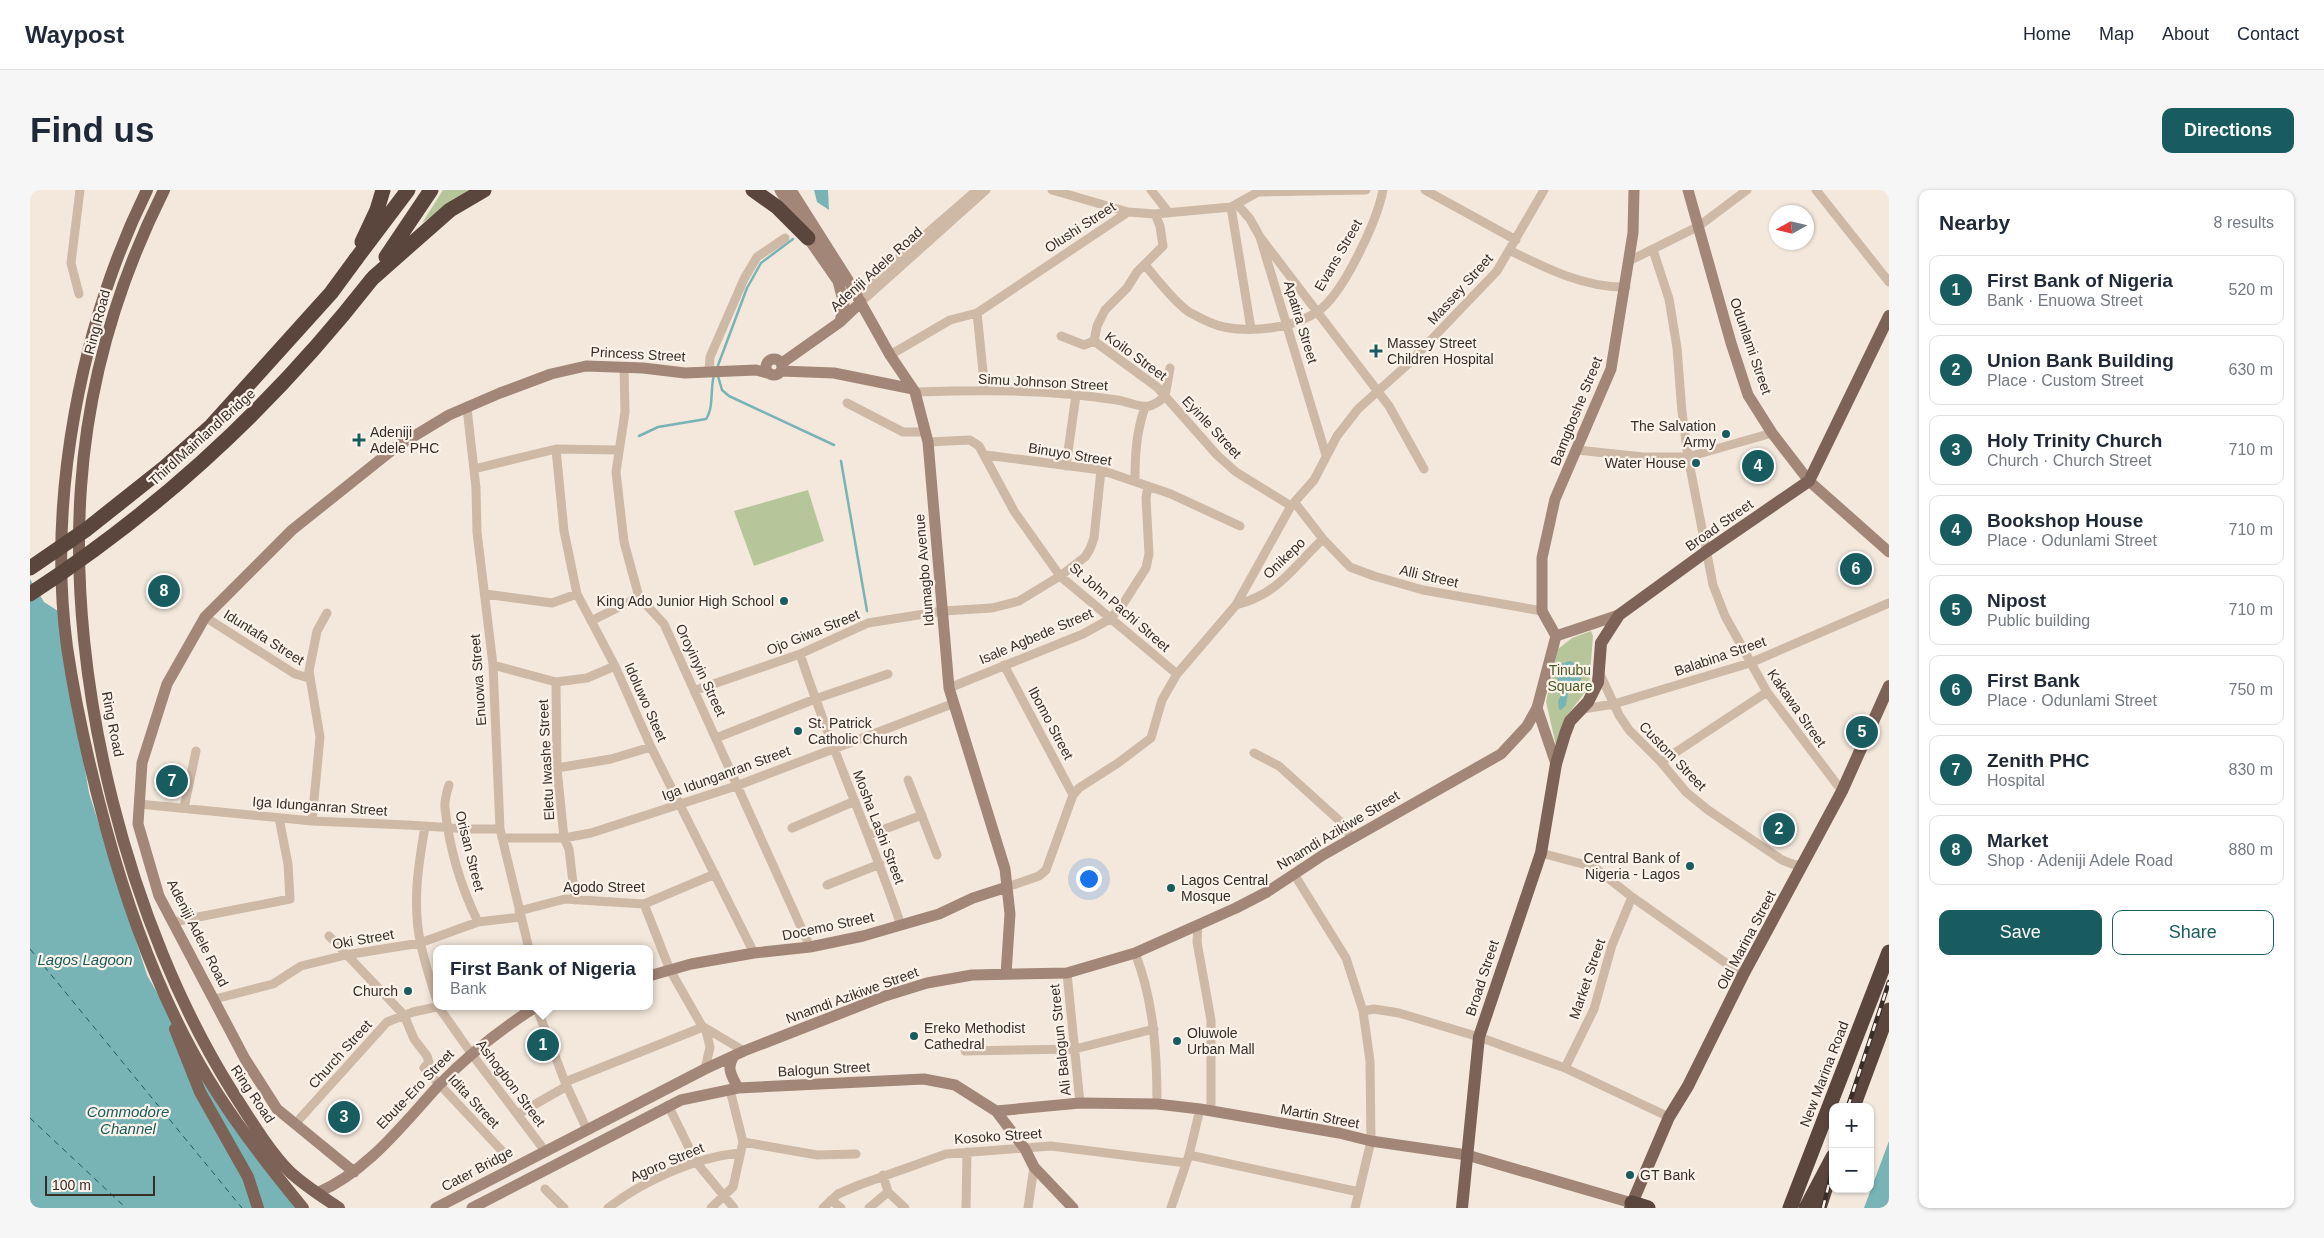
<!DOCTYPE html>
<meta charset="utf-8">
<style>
body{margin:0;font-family:Helvetica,sans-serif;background:#f6f6f7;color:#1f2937}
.controls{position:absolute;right:15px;bottom:15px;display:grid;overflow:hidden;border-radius:10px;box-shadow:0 1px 4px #0004}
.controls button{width:45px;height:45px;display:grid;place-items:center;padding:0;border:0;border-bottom:1px solid #e0e1e3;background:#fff;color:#1f2937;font:25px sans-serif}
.compass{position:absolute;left:1739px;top:15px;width:45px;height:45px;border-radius:50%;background:#fff;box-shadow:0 1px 4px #0004;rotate:262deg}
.scale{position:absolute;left:15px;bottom:12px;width:110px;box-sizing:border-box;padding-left:5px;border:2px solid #392d28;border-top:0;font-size:14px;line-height:18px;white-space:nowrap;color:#392d28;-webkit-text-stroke:4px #fbf2e9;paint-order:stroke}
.you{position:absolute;left:1058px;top:688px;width:18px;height:18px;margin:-12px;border:4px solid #fff;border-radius:50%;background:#1a73e8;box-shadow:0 0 0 8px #1a73e833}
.badge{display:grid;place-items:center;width:32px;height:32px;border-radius:50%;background:#195c5f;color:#fff;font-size:16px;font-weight:700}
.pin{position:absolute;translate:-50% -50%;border:2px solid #fff;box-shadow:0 1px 5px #0006}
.popup{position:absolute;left:403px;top:755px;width:220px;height:65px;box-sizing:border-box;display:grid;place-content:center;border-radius:10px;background:#fff;filter:drop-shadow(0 1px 4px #0005);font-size:16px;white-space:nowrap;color:#747a83}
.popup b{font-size:19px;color:#1f2937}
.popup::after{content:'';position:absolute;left:50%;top:100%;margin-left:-10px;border:10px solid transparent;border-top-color:#fff}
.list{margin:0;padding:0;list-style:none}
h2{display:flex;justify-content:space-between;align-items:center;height:65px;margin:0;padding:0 20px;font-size:21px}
h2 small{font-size:16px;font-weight:400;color:#747a83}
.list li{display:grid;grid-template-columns:32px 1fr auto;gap:15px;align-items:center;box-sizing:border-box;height:70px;margin:0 10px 10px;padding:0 10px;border:1px solid #e0e1e3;border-radius:10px}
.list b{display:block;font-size:19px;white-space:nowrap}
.list p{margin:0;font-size:16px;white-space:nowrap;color:#747a83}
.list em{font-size:16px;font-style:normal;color:#747a83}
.actions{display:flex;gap:10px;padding:15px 20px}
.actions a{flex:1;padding:11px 0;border:1px solid #195c5f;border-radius:10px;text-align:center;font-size:18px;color:#195c5f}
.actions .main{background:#195c5f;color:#fff}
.map{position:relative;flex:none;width:1859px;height:1018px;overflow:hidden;border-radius:10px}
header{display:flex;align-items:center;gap:30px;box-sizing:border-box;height:70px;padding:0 25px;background:#fff;border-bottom:1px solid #e0e1e3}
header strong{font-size:24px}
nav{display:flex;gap:28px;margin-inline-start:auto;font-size:18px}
.intro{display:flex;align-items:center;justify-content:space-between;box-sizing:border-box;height:120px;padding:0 30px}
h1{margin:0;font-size:35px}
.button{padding:12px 22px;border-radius:10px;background:#195c5f;color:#fff;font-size:18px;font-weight:700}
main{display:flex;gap:30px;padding:0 30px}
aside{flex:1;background:#fff;border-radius:10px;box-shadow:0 1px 4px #0004}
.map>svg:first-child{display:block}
.green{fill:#b7c59a}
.water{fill:#78b3b5}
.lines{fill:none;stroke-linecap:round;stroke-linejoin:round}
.stream{stroke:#78b3b5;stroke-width:2.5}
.ferry{stroke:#195c5f;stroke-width:1;stroke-dasharray:6 5;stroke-linecap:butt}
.street{stroke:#ceb8a6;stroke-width:9}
.secondary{stroke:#a28677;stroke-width:11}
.primary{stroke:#7d6357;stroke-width:12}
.highway{stroke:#5b463e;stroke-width:15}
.rail-casing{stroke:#392d28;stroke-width:4.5}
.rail{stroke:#fbf2e9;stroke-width:2.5;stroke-dasharray:8;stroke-linecap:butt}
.highway-bridge{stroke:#5b463e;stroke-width:15}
.poi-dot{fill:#195c5f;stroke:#fbf2e9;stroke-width:2}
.labels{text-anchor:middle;stroke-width:4.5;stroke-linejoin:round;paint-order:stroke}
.street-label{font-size:14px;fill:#392d28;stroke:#fbf2e9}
.poi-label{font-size:14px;fill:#392d28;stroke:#fbf2e9;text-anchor:start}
.park-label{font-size:14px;fill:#495a29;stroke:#fbf2e9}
.water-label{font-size:15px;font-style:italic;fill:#195c5f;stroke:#fbf2e9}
</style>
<header>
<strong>Waypost</strong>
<nav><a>Home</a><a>Map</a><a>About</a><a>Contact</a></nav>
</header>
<div class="intro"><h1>Find us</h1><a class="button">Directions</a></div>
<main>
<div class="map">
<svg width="1859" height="1018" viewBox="0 0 1859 1018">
<rect width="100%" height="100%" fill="#f4e8dc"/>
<path class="green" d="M413,0H442L392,33Z
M778,300L794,351L724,376L704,321Z
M1561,441L1563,446L1559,497L1536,527L1526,555L1516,512L1528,459L1542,448Z"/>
<path class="water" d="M784,0H798L799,20L787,12Z
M0,389L14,412L28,421L59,603L117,785L176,889L269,1018H0Z
M1540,471C1556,477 1556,494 1539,498L1536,515L1531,520L1529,519L1528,512L1534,497L1529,493L1525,482L1531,474Z
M1859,951V1018H1834Z"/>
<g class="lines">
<path class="stream" d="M687,178L717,98L731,73L763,49
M688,186L692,200L699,206L804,255
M609,246L628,237L676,229C684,218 680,198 684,185
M811,271L837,421"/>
<path class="ferry" d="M0,759L212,1018
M0,928L96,1018"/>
<path class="street" d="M1022,0L1098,22L1125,24L1201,17L1228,2L1336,0
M1121,0L1139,23
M1395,0L1486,50
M1786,0L1859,92
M1207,14L1220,29L1230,47L1296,265
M1201,17L1221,139
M1230,47L1359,216L1394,279
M1479,60C1515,78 1555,98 1596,97
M1623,60L1639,109L1647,158L1652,222L1658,267L1683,395L1695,426L1737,502L1812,601
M1599,71L1669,36L1717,0
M1115,75C1127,89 1144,112 1159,122C1170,128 1182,135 1194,137C1222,143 1263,138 1287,122C1313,105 1347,31 1353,0
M49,104L41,73L50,0
M826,105L947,0
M831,112L956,0
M947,123L955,201
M1031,146L1054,155L1064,151L1127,197L1187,265L1206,282L1261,316
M1064,151L1067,136L1075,120L1097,98L1107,82L1133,56L1130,36L1125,24
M860,165L920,130L947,123L1098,22
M594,177L595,222L586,282L594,352L609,407L634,434L780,757
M679,181L680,167L714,89L727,67L755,48
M885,202C952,200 1020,199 1087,210C1109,214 1117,224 1135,206
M1135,206L1140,178
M817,213L873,242H895
M437,218L446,298L447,342L463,475L470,639L499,759
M898,252L940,250L949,256L984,321L1030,386L1147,484
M526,259L534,341L547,404L585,476L621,557L724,763
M1547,260L1613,267H1658L1742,243
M956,265L1071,280L1141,304L1210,336
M1036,276L1046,205
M444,279L526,259L589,260
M1105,291C1105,265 1106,243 1115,217
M1265,313L1293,349L1320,377L1344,386L1393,400L1512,421
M455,404L522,413L547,404
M1206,415C1250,403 1262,378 1293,349
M175,427L265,484L279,488
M561,431L609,407
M770,464C800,556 840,644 871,735
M463,475L526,492L557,488L585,476
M974,475L1043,605
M1569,482L1589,525L1599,540L1631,572L1656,602L1678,620L1752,670L1765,675L1773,674
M526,492L527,578L534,648L539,659L545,710
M919,498L1053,444L1080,429L1093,414L1116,378L1119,364L1116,308L1118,296
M666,500L770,464L838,433L913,421L962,418L989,411L1030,386L1055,367L1060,359L1064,348L1071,280
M1553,519L1584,514L1720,473L1859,413
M686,548L785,509L858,484
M1224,563L1249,576L1312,633L1322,649
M1631,572L1737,502
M527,578L581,569L621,557
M878,590L907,665
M419,595C417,602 414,611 415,618C419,657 431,697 448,732
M109,614L282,631L377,635L441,639H470
M154,618L166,561
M282,631L290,547L279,481L287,441L297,423
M395,637C388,676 382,716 391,755C395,774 401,792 407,811
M762,638L825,611
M839,645L892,625
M472,648H534L561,643L706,596L922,514
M1511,663L1564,677L1602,707L1713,785
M1264,684L1316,768L1333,821L1340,871L1341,951L1325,1018
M797,695L850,674
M977,697L1009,686L1016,680L1043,605L1049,598L1088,573L1121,548L1132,510L1147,484L1206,415L1261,316L1284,290L1307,246L1328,219L1377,175L1467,81L1514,0
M614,714L640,780L672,836L714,861
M489,721L535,709L614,714L685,684
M143,732L260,709L258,674L249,628
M1168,735L1167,752L1181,830V921
M299,746L374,825L384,849L397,866L399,872L394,878L474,963
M1105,763C1124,811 1127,863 1127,914
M1037,783L1050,913
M185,809L243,794L271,776L316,765L390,753L448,732L490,727
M408,816L441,863L515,961
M506,816L535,892L557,940
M1333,821L1344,819L1369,823L1449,847L1535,878L1639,927
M935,861L1045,859L1124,839
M1535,878L1564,819L1582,755L1602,707
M675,879L680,857L676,841
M535,892L673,837
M638,915L666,972L704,1018
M488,924L537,896
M265,934L357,832L383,822L411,816
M713,952L787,965L826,964
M1159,965L1329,1002
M853,985L858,1002L875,1018
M515,999L534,1018
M801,1010L811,1018
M578,1018C613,991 666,967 710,963
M681,1018L703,997L713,952L700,900
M793,1018L808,1004L829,995L916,964L1021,956L1156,973
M839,1018L858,1002
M936,1018L937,962
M998,1018L1004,977
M1141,1018L1159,965L1170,919"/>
<path class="secondary" d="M750,0L778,48L808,91L814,114L810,132
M761,0L818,90L860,165L885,202L898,252L919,498L975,679L980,724L976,784
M1658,0L1701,153L1718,205L1742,243L1779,291L1859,362
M736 177a8 8 0 1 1 16 0a8 8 0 1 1-16 0Z
M752,173L810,132L831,112
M751,181L804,183L883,199
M1526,446L1512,421V368L1525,309L1581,179L1603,43L1604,0
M1526,446L1589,425
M1507,518L1526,574
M619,786L661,774L724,763L780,757L833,746L909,724L943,708L977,697
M705,865C695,878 702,886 708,898
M966,921L1050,913L1127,914L1170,919L1309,943L1341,951L1437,965L1602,1013
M324,982L247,919L215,869L129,706L108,634L112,573L137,494L175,427L262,340L366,257L419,225L470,203L521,184L556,176L613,178L655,183L726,180L741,184
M287,1003C338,981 373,934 409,895C439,864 471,839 507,816
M406,1018L675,879L714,861L855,806L897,793L942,785L1037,783L1105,763L1206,718L1237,702L1293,665L1471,564L1497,536L1507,518L1526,446
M442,1018L651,910L708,898L894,889L925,895L966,921L995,959L1004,977L1043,1018"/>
<path class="primary" d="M117,0C51,134 17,308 37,457C46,518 60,579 76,638C100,726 132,813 179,890C207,936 239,977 273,1018
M134,0C88,92 58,194 51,297C37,492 98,735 202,901C218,926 239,961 260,982C275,996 293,1007 309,1018
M145,839L170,902L218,987L228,1018
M1432,1018L1449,847L1511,663L1526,574L1535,544L1540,531L1558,512L1568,492L1571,453L1589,425L1677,361L1779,291L1859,126
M1600,1018L1639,927L1658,896L1713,785L1812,601L1859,496"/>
<path class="highway" d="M723,0L747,17L778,48
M332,52L347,20L353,0
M356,67L401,0
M326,69L378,0
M344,87L420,20L454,0
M1823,917L1859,820
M1602,1013L1618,1018
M1760,1018L1859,762
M1776,1018L1803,967
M1789,1018L1797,993"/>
<g class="rail-casing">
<path id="rail" d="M1818,917L1859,792
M1793,1018L1803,977"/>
</g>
<use href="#rail" class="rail"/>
<path class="highway-bridge" d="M0,378L57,339L135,277L181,236L301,103L326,69
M0,404C131,319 246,212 342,89"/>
</g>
<g class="poi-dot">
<path d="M1343.5 153.5h5v5h5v5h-5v5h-5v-5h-5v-5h5z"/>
<circle cx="1696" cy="244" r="5"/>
<path d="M326.5 242.5h5v5h5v5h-5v5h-5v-5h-5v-5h5z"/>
<circle cx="1666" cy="273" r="5"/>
<circle cx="754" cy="411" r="5"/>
<circle cx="768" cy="541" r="5"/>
<circle cx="1660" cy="676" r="5"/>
<circle cx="1141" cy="698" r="5"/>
<circle cx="378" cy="801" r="5"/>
<circle cx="884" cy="846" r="5"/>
<circle cx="1147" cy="851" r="5"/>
<circle cx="1600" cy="985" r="5"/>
</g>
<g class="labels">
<g class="street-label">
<text transform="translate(1050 37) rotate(-33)" y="5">Olushi Street</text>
<text transform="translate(1308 65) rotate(-60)" y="5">Evans Street</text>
<text transform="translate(846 79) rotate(-42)" y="5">Adeniji Adele Road</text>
<text transform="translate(1430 99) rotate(-48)" y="5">Massey Street</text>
<text transform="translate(67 132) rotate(-75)" y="5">Ring Road</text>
<text transform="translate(1271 132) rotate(73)" y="5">Apatira Street</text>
<text transform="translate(1721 156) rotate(71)" y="5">Odunlami Street</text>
<text transform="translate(608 164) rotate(3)" y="5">Princess Street</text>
<text transform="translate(1106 166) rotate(36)" y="5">Koilo Street</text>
<text transform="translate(1013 192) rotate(3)" y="5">Simu Johnson Street</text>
<text transform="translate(1546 221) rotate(-68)" y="5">Bamgboshe Street</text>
<text transform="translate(1182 237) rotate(47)" y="5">Eyinle Street</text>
<text transform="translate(172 247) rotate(-42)" y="5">Third Mainland Bridge</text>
<text transform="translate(1040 264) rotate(9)" y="5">Binuyo Street</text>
<text transform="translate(1689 335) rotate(-35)" y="5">Broad Street</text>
<text transform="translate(1254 368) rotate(-44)" y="5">Onikepo</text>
<text transform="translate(894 380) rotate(-95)" y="5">Idumagbo Avenue</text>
<text transform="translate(1399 386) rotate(13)" y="5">Alli Street</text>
<text transform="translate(1090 417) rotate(41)" y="5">St John Pachi Street</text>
<text transform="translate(783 442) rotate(-22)" y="5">Ojo Giwa Street</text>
<text transform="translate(1006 446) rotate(-23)" y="5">Isale Agbede Street</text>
<text transform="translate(234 447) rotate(32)" y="5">Iduntafa Street</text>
<text transform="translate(1690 466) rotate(-19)" y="5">Balabina Street</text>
<text transform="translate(671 480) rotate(65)" y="5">Oroyinyin Street</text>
<text transform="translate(448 490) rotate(-94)" y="5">Enuowa Street</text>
<text transform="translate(616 512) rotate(66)" y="5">Idoluwo Steet</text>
<text transform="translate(1767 518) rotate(55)" y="5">Kakawa Street</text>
<text transform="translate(1021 533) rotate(62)" y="5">Ibomo Street</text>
<text transform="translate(83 534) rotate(79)" y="5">Ring Road</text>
<text transform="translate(1643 566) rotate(46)" y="5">Custom Street</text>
<text transform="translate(516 570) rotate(-93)" y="5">Eletu Iwashe Street</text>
<text transform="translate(696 583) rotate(-20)" y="5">Iga Idunganran Street</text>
<text transform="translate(290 616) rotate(4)" y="5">Iga Idunganran Street</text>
<text transform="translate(849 637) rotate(69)" y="5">Mosha Lashi Street</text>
<text transform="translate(1308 640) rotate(-31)" y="5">Nnamdi Azikiwe Street</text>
<text transform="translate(440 661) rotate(76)" y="5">Orisan Street</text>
<text x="574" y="702">Agodo Street</text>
<text transform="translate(798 736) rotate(-12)" y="5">Docemo Street</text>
<text transform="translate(168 743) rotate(63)" y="5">Adeniji Adele Road</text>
<text transform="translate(333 749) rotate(-10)" y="5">Oki Street</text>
<text transform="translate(1716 750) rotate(-62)" y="5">Old Marina Street</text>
<text transform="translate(1452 788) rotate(-72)" y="5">Broad Street</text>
<text transform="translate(1557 789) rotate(-71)" y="5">Market Street</text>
<text transform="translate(822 805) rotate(-20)" y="5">Nnamdi Azikiwe Street</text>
<text transform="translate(1030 850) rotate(-96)" y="5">Ali Balogun Street</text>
<text transform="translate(310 864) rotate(-48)" y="5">Church Street</text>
<text transform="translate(794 879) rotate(-3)" y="5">Balogun Street</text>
<text transform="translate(1794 884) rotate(-69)" y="5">New Marina Road</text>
<text transform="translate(481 893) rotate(53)" y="5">Ashogbon Street</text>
<text transform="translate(385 899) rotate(-46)" y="5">Ebute-Ero Street</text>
<text transform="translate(223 904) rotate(56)" y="5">Ring Road</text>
<text transform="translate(444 911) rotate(47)" y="5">Idita Street</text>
<text transform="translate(1290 926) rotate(11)" y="5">Martin Street</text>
<text transform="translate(968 946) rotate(-4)" y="5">Kosoko Street</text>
<text transform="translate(637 972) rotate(-23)" y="5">Agoro Street</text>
<text transform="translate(447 979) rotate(-28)" y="5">Cater Bridge</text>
</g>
<g class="poi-label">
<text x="1357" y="158">Massey Street<tspan x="1357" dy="16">Children Hospital</tspan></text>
<text x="1686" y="241" text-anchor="end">The Salvation<tspan x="1686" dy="16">Army</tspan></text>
<text x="340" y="247">Adeniji<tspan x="340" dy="16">Adele PHC</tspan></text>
<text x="1656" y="278" text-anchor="end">Water House</text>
<text x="744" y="416" text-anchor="end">King Ado Junior High School</text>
<text x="778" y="538">St. Patrick<tspan x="778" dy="16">Catholic Church</tspan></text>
<text x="1650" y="673" text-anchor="end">Central Bank of<tspan x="1650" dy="16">Nigeria - Lagos</tspan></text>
<text x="1151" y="695">Lagos Central<tspan x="1151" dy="16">Mosque</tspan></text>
<text x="368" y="806" text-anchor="end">Church</text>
<text x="894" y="843">Ereko Methodist<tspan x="894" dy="16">Cathedral</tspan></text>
<text x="1157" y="848">Oluwole<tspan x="1157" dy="16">Urban Mall</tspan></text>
<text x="1610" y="990">GT Bank</text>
</g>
<g class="park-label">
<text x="1540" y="485">Tinubu<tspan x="1540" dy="16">Square</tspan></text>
</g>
<g class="water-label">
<text x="55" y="775">Lagos Lagoon</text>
<text x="98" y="927">Commodore<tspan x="98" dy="17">Channel</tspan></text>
</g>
</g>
</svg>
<div class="controls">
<button>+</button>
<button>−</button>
</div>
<svg class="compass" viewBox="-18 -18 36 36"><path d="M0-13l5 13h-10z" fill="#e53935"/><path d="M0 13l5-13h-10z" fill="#747a83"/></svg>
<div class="scale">100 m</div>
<div class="you"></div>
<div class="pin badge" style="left:513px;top:855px">1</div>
<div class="popup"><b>First Bank of Nigeria</b>Bank</div>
<div class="pin badge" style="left:1749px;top:639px">2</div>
<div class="pin badge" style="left:314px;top:927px">3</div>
<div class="pin badge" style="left:1728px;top:276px">4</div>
<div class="pin badge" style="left:1832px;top:542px">5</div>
<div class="pin badge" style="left:1826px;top:379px">6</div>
<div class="pin badge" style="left:142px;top:591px">7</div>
<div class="pin badge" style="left:134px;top:401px">8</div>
</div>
<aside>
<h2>Nearby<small>8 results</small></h2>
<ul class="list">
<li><span class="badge">1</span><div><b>First Bank of Nigeria</b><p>Bank · Enuowa Street</p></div><em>520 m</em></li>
<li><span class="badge">2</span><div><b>Union Bank Building</b><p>Place · Custom Street</p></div><em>630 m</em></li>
<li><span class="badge">3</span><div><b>Holy Trinity Church</b><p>Church · Church Street</p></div><em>710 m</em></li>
<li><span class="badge">4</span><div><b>Bookshop House</b><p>Place · Odunlami Street</p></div><em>710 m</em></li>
<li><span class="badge">5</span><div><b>Nipost</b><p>Public building</p></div><em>710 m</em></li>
<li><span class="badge">6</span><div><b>First Bank</b><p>Place · Odunlami Street</p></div><em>750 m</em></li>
<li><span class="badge">7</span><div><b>Zenith PHC</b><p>Hospital</p></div><em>830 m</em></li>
<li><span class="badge">8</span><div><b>Market</b><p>Shop · Adeniji Adele Road</p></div><em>880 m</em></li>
</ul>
<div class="actions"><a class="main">Save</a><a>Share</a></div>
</aside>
</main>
